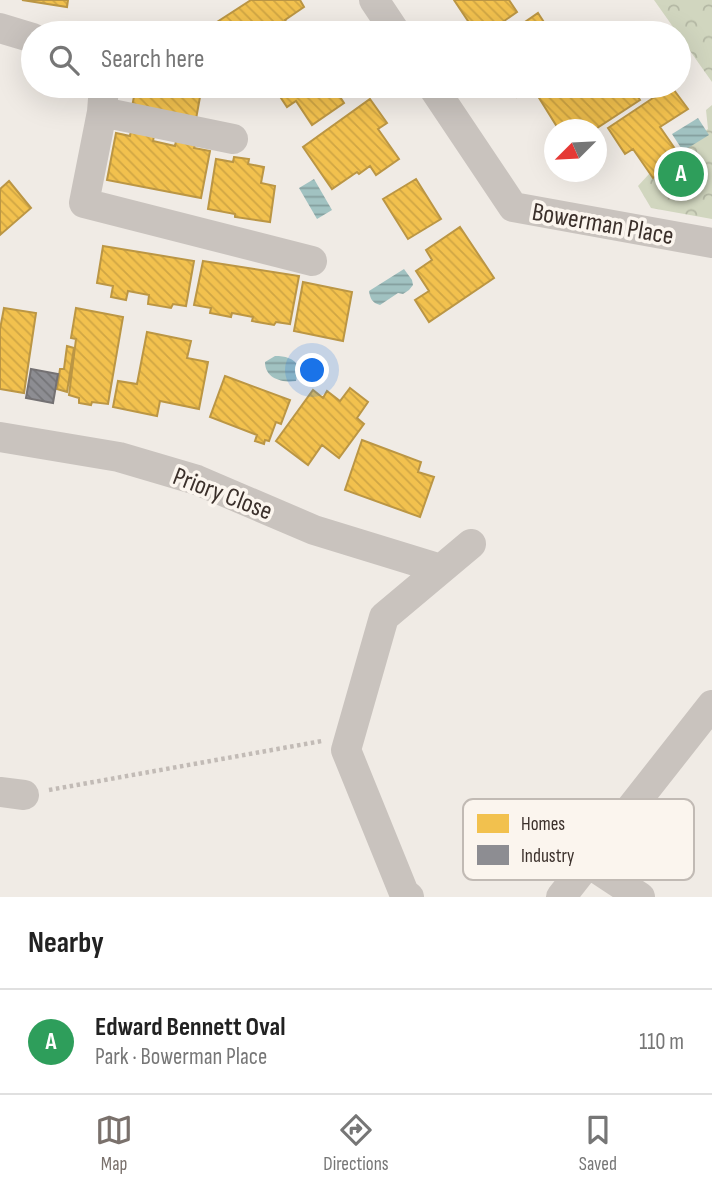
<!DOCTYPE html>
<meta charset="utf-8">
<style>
body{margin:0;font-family:"Sofia Sans Condensed",sans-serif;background:#f2f2f2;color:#222}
.compass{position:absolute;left:544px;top:119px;width:63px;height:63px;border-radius:50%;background:#fff;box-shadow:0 7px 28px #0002;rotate:246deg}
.you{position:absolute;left:313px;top:371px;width:24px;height:24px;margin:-18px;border:5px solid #fff;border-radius:50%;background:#1a73e8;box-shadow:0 0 0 10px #1a73e833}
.badge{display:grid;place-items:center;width:46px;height:46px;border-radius:50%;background:#7a716c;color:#fff;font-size:23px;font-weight:700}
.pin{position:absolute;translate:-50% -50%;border:4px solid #fff;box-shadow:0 2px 7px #0006}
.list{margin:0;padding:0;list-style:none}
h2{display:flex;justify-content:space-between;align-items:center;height:91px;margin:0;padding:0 28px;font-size:30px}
h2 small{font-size:23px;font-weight:400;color:#767676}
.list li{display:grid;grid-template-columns:46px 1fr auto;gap:21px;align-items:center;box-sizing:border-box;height:105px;padding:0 28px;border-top:2px solid #e0e0e0}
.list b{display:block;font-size:26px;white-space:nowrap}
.list p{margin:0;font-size:23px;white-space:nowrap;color:#767676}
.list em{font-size:23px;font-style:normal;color:#767676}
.icon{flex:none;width:38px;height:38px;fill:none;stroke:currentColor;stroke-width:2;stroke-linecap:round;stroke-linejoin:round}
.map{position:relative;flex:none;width:712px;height:897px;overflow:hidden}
.search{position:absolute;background:#fff;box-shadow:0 7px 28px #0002;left:21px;right:21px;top:21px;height:77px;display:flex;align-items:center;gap:18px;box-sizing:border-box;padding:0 24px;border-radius:38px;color:#767676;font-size:26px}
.sheet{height:196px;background:#fff}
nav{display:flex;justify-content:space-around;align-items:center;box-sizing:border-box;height:98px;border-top:2px solid #e0e0e0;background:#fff;font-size:19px;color:#767676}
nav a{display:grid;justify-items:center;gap:4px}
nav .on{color:#7a716c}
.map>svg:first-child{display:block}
.forest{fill:url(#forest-crowns)}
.water{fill:url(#water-rules)}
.homes{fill:url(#homes-back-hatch);stroke:#bb9644;stroke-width:2}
.industry{fill:url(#industry-back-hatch);stroke:#747173;stroke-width:2}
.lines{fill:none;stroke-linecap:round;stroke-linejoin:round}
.path{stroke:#c2bbb6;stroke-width:4.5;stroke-dasharray:3.5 3.5;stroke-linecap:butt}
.street{stroke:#c9c3be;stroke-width:30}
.labels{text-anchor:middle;stroke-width:7;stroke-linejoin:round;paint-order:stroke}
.street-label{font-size:26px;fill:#3b302b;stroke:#fbf5ee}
.key{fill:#fbf5ee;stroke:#c1bab4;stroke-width:2}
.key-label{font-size:19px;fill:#3b302b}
</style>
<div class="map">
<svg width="712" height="897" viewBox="0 0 712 897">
<defs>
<pattern id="forest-crowns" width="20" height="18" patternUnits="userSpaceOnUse" patternTransform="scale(1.75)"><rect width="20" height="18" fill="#d1d6bf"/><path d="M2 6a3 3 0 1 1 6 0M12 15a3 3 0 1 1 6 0" fill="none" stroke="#b4b8a4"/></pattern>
<pattern id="water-rules" width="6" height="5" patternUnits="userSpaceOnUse" patternTransform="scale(1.75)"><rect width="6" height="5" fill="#a1c2c1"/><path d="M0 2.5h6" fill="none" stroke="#849e9d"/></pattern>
<pattern id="homes-back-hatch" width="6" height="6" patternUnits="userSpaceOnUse" patternTransform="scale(1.75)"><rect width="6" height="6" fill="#f2c14e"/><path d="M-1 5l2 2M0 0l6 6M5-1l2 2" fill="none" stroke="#d0a644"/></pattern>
<pattern id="industry-back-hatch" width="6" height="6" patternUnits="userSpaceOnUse" patternTransform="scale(1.75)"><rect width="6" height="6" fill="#8d8d92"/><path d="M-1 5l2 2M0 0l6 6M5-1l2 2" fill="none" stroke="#747477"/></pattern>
</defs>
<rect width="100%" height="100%" fill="#f0ebe5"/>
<path class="forest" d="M654,0H712V82Z
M712,105V219L651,208L638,186L660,162L708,129L706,110Z"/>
<path class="water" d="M698,118L709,135L683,151L672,134Z
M314,179L332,210L317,219L299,188Z
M404,269L412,280L413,285L409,290L403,294L398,293L380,305C372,303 370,298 369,291Z
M275,356C285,356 294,358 299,367L296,381C283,383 265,379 265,362Z"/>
<path class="homes" d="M22,0H68L67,7Z
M251,0H300L304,7L285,20L294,33H225L217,22Z
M454,0H509L517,12L487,33H476Z
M538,13L551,33H509Z
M136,86H202L196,119L132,107Z
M273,86H333L344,103L312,125L296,101L287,107Z
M509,86H534L517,97Z
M546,86H567L571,92L581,86H631L640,100L594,130H559L536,93Z
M671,86L688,109L660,127L682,159L653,178L633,149L625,154L608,128Z
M370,99L387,123L378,129L399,159L376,175L370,166L359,174L357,172L332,189L303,147Z
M131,131L154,136L153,141L175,146L176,141L195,145L194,148L210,151L201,198L107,180L116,133L130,136Z
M234,157L249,159L248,164L264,167L261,183L275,186L270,222L235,217V214L208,209L216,159L233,162Z
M416,179L441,219L408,239L383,199Z
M9,181L31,208L0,235V189Z
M460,227L494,278L429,322L415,300L429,291L416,271L432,260L426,250Z
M103,246L194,261L186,306L173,304L171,308L148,304L149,295L128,291L126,300L111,297L113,286L97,283Z
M203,261L299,276L290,324L276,322L274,325L252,321L253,317L232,313L231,317L210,313L211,308L194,305Z
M303,282L352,292L343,341L294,331Z
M4,308L36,313L24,393L0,389V329Z
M76,308L123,317L108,404L92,402L91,405L79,403V398L69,395L76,339L71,338Z
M147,332L191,341L187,358L208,362L199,409L160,401L157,416L113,407L118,381L137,384Z
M67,346L74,348L67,392L57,389L60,369H64Z
M225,376L290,400L281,424L276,422L269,441L265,440L264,444L255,441L257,435L210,417Z
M350,388L368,402L357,418L364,424L339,458L322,445L308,465L276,441L313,390L323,398L327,391L340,401Z
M362,440L421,462L418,472L434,477L420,517L345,490Z"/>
<path class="industry" d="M31,369L58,374L53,403L26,398Z"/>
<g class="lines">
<path class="path" d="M49,790L322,741"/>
<path class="street" d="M374,0L396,33
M0,28L33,38
M104,86L102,112L233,139
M432,86L513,207L712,243
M102,112L84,203L312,261
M0,437L119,457L197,480L314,530L441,569
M0,792L24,795
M587,862L640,897
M409,897L404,893L346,750L384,617L471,544
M561,897L712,705"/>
</g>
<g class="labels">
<g class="street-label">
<text transform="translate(603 223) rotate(10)" y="9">Bowerman Place</text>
<text transform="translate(223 493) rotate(21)" y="9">Priory Close</text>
</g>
</g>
<rect x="463" y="799" width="231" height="81" rx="10" class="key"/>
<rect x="477" y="814" width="32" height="19" fill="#f2c14e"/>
<rect x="477" y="845" width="32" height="20" fill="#8d8d92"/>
<g class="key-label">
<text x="521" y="830">Homes</text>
<text x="521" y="862">Industry</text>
</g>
</svg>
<svg class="compass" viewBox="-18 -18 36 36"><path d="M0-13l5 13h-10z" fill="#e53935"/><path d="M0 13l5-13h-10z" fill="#767676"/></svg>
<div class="you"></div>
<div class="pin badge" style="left:681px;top:174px;background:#2e9e5b">A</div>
<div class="search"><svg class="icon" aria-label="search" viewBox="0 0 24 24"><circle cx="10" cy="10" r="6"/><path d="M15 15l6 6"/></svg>Search here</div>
</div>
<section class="sheet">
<h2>Nearby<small></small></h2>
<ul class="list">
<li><span class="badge" style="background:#2e9e5b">A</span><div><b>Edward Bennett Oval</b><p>Park · Bowerman Place</p></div><em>110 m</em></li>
</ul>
</section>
<nav>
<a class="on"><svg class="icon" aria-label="map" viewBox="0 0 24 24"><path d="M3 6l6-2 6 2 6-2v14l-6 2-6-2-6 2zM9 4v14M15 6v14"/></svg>Map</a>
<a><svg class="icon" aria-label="directions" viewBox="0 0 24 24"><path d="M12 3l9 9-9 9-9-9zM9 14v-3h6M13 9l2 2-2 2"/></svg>Directions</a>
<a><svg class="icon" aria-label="saved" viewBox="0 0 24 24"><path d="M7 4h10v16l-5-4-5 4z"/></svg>Saved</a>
</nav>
